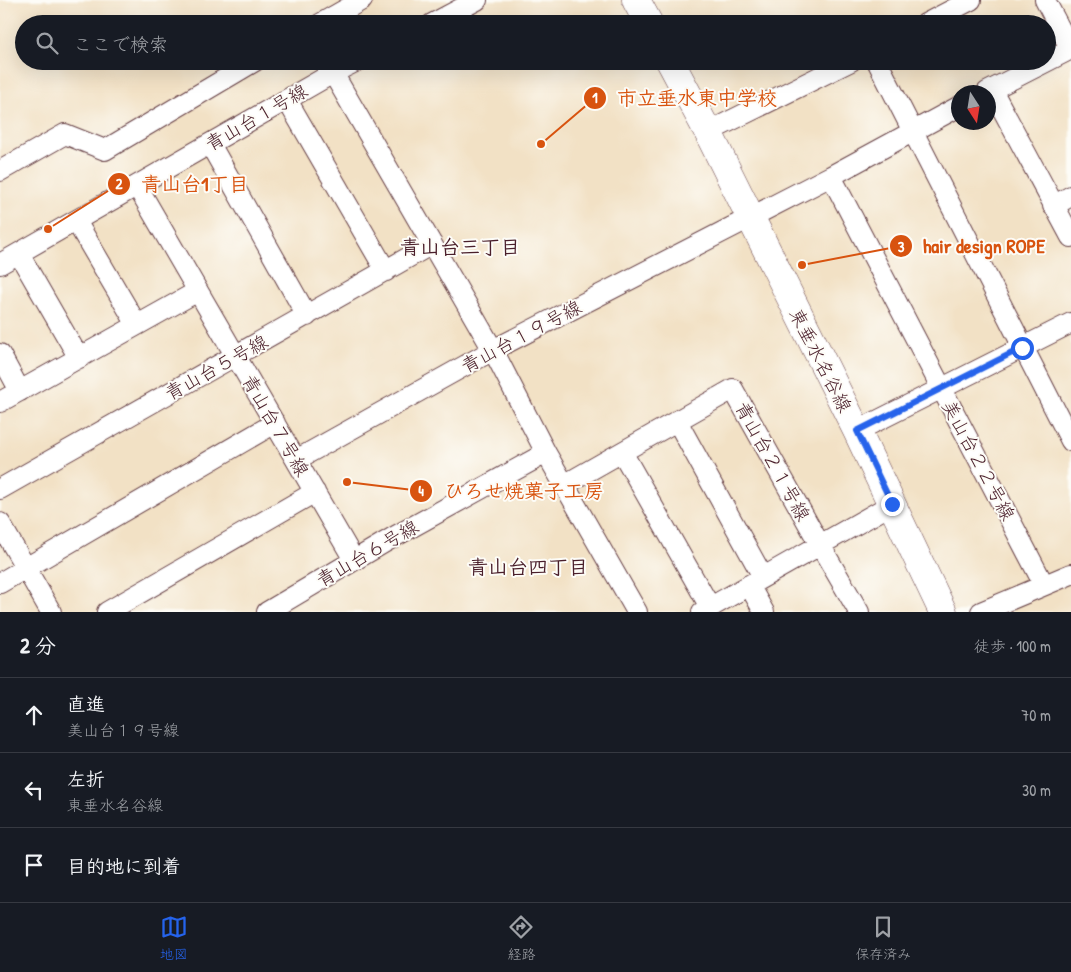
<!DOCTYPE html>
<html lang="ja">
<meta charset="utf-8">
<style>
body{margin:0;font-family:"Patrick Hand","Klee One",sans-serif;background:#242831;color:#f1f3f6}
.compass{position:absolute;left:951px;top:85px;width:45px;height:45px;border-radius:50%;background:#171b24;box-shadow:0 5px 20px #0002;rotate:168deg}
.stop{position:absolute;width:15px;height:15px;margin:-11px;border:4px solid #2563eb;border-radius:50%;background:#fff}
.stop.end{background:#2563eb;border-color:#fff;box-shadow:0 1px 5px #0008}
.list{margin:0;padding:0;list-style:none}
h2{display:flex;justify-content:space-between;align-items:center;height:65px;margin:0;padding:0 20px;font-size:21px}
h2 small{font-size:16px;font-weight:400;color:#9ea1a6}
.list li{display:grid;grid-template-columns:32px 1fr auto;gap:15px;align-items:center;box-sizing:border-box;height:75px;padding:0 20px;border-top:1px solid #363941}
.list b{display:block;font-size:19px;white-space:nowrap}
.list p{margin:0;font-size:16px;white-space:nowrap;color:#9ea1a6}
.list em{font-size:16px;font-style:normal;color:#9ea1a6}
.icon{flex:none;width:28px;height:28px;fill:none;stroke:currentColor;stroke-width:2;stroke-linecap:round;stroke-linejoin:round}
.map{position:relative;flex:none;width:1071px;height:612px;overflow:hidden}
.search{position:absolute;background:#171b24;box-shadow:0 5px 20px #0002;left:15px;right:15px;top:15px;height:55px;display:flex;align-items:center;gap:12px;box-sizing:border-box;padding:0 18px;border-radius:28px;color:#9ea1a6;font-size:19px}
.sheet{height:290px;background:#171b24}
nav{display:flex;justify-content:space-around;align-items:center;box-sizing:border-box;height:70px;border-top:1px solid #363941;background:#171b24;font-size:14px;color:#9ea1a6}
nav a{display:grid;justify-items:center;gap:2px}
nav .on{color:#2563eb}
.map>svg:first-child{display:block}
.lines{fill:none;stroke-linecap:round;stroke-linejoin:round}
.street-casing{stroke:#633c42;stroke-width:22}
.secondary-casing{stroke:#633c42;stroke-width:29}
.street{stroke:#fff;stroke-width:20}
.secondary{stroke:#fff;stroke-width:28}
.route{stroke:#2563eb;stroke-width:6}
.labels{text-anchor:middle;stroke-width:4;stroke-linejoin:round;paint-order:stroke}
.street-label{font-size:19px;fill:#4a1f2b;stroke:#fdfcf7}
.neighbourhood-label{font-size:20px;font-weight:bold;fill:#4a1f2b;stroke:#fdfcf7}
.leader{fill:none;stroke:#d8530f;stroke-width:2}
.callout-dot{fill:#d8530f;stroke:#fdfcf7;stroke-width:2}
.mark-label{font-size:15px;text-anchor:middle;font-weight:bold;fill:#fff}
.callout-label{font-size:20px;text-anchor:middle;font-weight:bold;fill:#d8530f;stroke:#fdfcf7;stroke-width:4;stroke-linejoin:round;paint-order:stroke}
</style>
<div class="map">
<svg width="1071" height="612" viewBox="0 0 1071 612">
<rect width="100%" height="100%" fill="#fdfcf7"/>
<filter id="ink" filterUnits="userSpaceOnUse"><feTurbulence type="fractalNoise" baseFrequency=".02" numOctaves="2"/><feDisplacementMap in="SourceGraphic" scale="10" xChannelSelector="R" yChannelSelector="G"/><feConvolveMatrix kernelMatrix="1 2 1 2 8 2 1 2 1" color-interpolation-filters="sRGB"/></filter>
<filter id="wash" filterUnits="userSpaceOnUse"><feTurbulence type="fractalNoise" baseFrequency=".0096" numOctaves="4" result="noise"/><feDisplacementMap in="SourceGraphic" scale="20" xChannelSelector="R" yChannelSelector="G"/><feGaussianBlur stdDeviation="1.12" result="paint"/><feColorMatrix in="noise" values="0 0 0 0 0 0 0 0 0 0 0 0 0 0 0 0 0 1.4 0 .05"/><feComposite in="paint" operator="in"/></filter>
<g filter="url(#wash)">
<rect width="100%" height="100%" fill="#f2e1c5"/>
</g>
<g filter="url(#ink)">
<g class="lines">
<g class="street-casing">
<path id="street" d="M1045,0L1071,50
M320,24L362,0
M432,24L477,0
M925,24L971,0
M877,61L1071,441
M333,73L493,350L546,453L637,612
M992,90L1071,237
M987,92L1071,49
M287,100L386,271
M708,132L851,61
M210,144L307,316
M0,171L65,134L105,150L255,61
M831,176L1044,585
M137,186L354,560
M1053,206L1071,196
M76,221L137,325
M19,254L79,358
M0,264L333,73L357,61
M0,354L20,391
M0,402L198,291
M677,421L763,577
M857,431L1071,323
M622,452L710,607
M296,460L493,350L831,176L958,107
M564,485L733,389L820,545L859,612
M0,489L432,244
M0,523L51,612
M0,583L275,423
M749,585L764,612
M107,612L315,492
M267,612L392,538L546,453
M702,612L892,504
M981,612L1071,574"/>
</g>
<g class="secondary-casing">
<path id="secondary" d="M636,0L649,24
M670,61L708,132L857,431L943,612"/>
</g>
<use href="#street" class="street"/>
<use href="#secondary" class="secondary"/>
</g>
</g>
<g class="lines" filter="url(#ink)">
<path class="route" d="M892,504L857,431L1022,348"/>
</g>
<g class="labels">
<g class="street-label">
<text transform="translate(256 117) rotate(-30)" y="7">青山台１号線</text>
<text transform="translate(521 336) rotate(-28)" y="7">青山台１９号線</text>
<text transform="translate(821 360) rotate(63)" y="7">東垂水名谷線</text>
<text transform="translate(216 367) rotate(-29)" y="7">青山台５号線</text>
<text transform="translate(276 425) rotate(60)" y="7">青山台７号線</text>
<text transform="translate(979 460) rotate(62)" y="7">美山台２２号線</text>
<text transform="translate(773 461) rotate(61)" y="7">青山台２１号線</text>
<text transform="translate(367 553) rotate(-30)" y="7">青山台６号線</text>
</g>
<g class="neighbourhood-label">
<text x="460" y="254">青山台三丁目</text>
<text x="528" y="574">青山台四丁目</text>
</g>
</g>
<path class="leader" d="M541 144L595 98M48 229L119 184M802 265L901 246M347 482L421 491"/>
<g class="callout-dot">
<circle cx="541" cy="144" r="5"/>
<circle cx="48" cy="229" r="5"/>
<circle cx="802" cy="265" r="5"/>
<circle cx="347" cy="482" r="5"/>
<circle cx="595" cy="98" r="12"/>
<circle cx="119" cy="184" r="12"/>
<circle cx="901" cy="246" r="12"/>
<circle cx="421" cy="491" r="12"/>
</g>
<g class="mark-label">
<text x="595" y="103">1</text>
<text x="119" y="189">2</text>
<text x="901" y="252">3</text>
<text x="421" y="496">4</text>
</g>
<g class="callout-label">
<text x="697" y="105">市立垂水東中学校</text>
<text x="195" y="191">青山台1丁目</text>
<text x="984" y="253">hair design ROPE</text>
<text x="524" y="498">ひろせ焼菓子工房</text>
</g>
</svg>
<svg class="compass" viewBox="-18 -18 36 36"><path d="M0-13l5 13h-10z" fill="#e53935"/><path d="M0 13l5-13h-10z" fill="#9ea1a6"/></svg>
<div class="stop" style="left:1022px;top:348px"></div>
<div class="stop end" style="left:892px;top:504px"></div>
<div class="search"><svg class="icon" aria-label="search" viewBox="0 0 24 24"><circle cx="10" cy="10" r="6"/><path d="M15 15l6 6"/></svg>ここで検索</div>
</div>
<section class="sheet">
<h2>2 分<small>徒歩 · 100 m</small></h2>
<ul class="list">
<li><svg class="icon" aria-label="ahead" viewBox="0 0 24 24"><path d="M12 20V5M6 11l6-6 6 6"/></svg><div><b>直進</b><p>美山台１９号線</p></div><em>70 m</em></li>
<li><svg class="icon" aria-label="left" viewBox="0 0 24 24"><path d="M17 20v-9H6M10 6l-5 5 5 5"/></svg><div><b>左折</b><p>東垂水名谷線</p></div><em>30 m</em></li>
<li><svg class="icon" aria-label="arrive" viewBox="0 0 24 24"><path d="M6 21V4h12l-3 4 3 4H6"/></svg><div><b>目的地に到着</b></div></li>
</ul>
</section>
<nav>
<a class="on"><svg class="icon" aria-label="map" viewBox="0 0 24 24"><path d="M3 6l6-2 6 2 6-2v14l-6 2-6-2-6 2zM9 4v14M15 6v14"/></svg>地図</a>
<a><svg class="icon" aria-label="directions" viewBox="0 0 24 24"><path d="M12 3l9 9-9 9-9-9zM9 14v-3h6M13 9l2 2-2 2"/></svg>経路</a>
<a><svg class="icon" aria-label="saved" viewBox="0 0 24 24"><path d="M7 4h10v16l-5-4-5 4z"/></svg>保存済み</a>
</nav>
